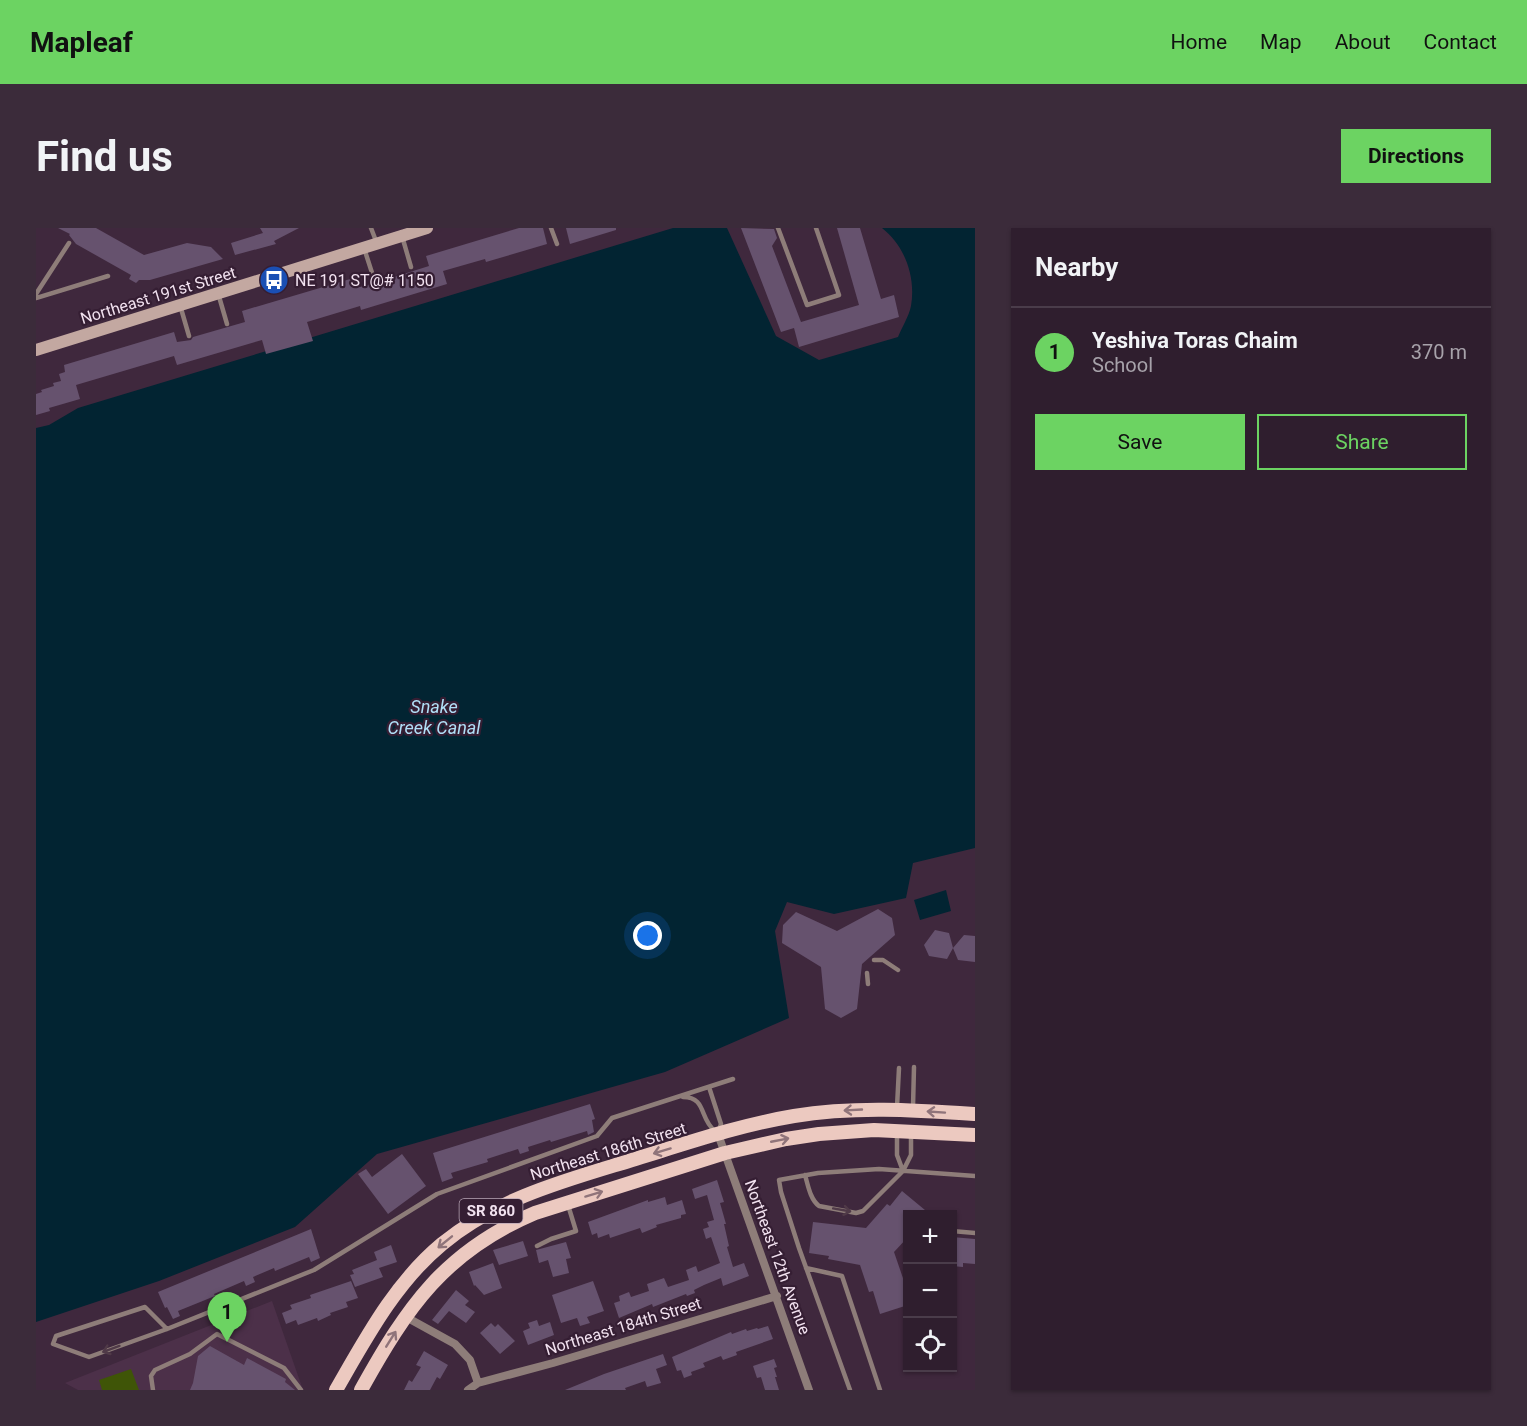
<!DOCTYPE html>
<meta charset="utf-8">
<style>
body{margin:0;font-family:Roboto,sans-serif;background:#3b2b3a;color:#f1f3f6}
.controls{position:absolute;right:18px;bottom:18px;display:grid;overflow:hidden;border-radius:0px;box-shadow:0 2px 4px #0004}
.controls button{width:54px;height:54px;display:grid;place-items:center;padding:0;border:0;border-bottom:2px solid #4a3c4a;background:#2f1e2e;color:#f1f3f6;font:30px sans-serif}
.you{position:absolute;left:612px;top:708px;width:21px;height:21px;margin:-15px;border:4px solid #fff;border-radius:50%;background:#1a73e8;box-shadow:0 0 0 9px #1a73e833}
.badge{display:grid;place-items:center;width:39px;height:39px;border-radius:50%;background:#6cd362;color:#111;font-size:20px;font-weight:700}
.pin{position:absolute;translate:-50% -50px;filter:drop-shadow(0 2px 3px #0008)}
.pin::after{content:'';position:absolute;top:32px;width:21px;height:18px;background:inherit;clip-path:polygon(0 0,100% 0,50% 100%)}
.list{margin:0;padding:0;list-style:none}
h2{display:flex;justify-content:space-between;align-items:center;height:78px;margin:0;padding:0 24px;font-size:26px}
h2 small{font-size:20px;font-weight:400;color:#a7a2aa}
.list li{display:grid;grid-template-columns:39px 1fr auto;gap:18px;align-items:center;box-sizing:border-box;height:90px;padding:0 24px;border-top:2px solid #4a3c4a}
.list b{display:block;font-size:22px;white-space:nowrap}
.list p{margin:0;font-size:20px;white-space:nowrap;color:#a7a2aa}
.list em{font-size:20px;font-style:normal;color:#a7a2aa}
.actions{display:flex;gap:12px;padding:18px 24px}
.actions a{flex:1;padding:14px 0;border:2px solid #6cd362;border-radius:0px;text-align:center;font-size:21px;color:#6cd362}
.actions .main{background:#6cd362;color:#111}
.icon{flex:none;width:33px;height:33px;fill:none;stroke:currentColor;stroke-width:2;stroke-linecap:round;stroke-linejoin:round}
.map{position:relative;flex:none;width:939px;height:1162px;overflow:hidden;border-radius:0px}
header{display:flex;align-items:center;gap:36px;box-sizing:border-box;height:84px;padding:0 30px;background:#6cd362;color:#111}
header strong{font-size:28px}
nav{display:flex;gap:33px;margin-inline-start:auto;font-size:21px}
.intro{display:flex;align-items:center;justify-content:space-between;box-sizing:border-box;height:144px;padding:0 36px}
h1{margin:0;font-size:42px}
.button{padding:15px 27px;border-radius:0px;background:#6cd362;color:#111;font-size:21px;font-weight:700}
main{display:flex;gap:36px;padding:0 36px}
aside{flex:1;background:#2f1e2e;border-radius:0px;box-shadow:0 2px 4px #0004}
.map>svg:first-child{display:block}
.built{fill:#4c3049}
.green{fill:#3f5507}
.water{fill:#022432}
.building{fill:#66526e}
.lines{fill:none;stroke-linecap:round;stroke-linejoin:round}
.lane{stroke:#8e7d79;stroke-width:4.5}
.street{stroke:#8e7d79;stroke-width:8}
.secondary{stroke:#c3a8a1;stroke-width:12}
.primary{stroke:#ecc9c0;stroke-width:14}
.oneway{stroke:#90747a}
.oneway2{stroke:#503a48}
.labels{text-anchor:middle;stroke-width:4.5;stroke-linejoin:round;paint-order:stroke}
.shield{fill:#351e33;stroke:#b9a7b7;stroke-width:1.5}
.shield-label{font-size:15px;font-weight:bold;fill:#f2e2f0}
.poi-label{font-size:16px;fill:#f2e2f0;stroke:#351e33;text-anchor:start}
.street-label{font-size:16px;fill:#f2e2f0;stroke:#351e33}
.water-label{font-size:18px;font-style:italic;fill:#b0dff7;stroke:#351e33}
</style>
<header>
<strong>Mapleaf</strong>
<nav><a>Home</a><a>Map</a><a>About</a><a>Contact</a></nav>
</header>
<div class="intro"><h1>Find us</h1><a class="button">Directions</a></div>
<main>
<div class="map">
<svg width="939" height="1162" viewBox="0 0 939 1162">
<rect width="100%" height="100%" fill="#3f283d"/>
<path class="built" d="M236,1073L267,1162H42L29,1155Z"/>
<path class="green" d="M95,1141L103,1162H66L63,1152Z"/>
<path class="water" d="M637,0H691L740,108L783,132L862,109C866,99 873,88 875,78C880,49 869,18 846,0H939V620L877,635L870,670L798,686L751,674L739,703L753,790L629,844L341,926L259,999L123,1053L0,1094V200L13,197L42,180Z
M910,662L915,683L884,692L878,672Z"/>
<path class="building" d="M22,0H60L108,27L151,15L175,19L187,31L114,52H103L100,55L93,51L95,47L40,16L33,7L34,6Z
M224,0H263L238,13L240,16L199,27L195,15L227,5Z
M483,0H507L511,16L450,34L449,31L407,43L411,56L325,82L324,78L271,94L277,113L230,126L226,112L141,137L138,128L40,157L44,171L13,180L14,183L0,187V166L6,164L5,162L18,158L17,155L25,153L23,146L29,144L28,137L138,104L141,114L155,112L157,109L209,94L206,83L321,49L324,59L339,55L393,38L390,28Z
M530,0H580V2L534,16Z
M705,0L738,1L741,10L736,18L765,94L823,77L801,0H824L845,71L858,67L863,89L763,119L758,100L745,104Z
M842,681L856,690L859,707L826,736L821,781L805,790L789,781L785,739L746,715L747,697L760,684L801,703Z
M899,702L913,705L917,720L911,731L893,728L888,717Z
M928,707L939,708V734L922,732L917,720Z
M554,876L559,891L556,892L558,904L552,907L551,903L515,914L514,912L492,919L493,923L484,926L482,921L451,931L452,934L415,945L417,950L406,954L397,925Z
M366,926L390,958L352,986L322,946L330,941L336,949Z
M681,952L688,974L684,975L690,996H688L693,1018L691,1019L697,1039L708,1035L713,1048L687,1058L685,1050L668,1057L658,1062L659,1065L651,1068L650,1066L617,1079L616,1076L583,1090L578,1075L584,1073L583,1068L593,1064L595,1069L613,1063L611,1056L628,1050L632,1059L653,1052L650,1042L660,1038L662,1044L684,1035L675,1009L670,1011L667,1001L673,999L671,994L678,992L671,967L659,971L656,961Z
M866,963L895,987H872V1009L858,1024L869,1056H867L872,1077L844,1086L837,1063L833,1064L824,1037L792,1031L793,1028L773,1025L777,994L830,1000L851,976L854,978Z
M629,969L631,977L646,972L650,986L645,987V990L620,997L621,999L606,1005L604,1000L574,1010L573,1006L562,1010L561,1005L556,1007L552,994L612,972V974Z
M275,1001L284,1030L275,1034L273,1029L239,1043L238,1040L217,1049L219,1054L210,1058L208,1053L178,1066L179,1068L142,1083L144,1088L137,1091L131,1079L129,1080L122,1064Z
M916,1009L939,1011V1036L927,1035V1039L916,1038Z
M487,1013L492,1028L463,1037L457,1022Z
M530,1014L535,1030L530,1031L533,1045L517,1049L512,1032L503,1035L500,1022Z
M355,1017L361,1034L343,1040L347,1049L319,1059L314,1047L318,1046L316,1042L341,1032L338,1024Z
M457,1035L466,1060L448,1067L439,1057L438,1058L433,1044Z
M315,1053L322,1070L310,1074L312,1079L294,1085L295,1087L282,1093L281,1090L262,1097L260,1092L250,1096L246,1085L256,1081L254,1077L275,1070L274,1067Z
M557,1053L568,1083L551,1089L554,1095L544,1098L541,1090L525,1095L516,1067Z
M420,1062L433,1073L429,1077L439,1084L430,1095L413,1083L402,1096L396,1092Z
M501,1092L503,1098L514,1094L518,1107L492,1117L487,1103L494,1100L492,1095Z
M455,1095L459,1099L462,1096L479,1113L464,1126L444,1105Z
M732,1098L737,1111L700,1124L701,1127L687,1132L685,1128L667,1135L669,1139L655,1144L656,1147L648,1150L645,1142L641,1143L636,1129L695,1104L696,1106L710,1101L711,1103L721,1100L722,1101Z
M174,1118L208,1137L211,1130L250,1151L249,1154L259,1162H154L157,1155L162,1128Z
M388,1123L412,1137L404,1151L401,1149L394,1162H368L373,1152L376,1154L385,1139L380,1137Z
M627,1126L631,1137L620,1141L625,1155L611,1159L609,1153L589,1160L590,1162H529L568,1146Z
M738,1131L741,1139L738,1140L741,1149H739L743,1162H729L725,1149L721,1150L717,1138Z"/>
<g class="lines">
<path class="lane" d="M335,0L340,13
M515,0L521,16
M742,0L771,77L803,67L780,0
M366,8L375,39
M328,20L338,51
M182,65L191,96
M0,66L33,15
M0,70L72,48
M144,77L153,108
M838,732H847L862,742
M831,745L832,756
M673,859L685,896L683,902
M647,869C671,869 663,891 679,903
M861,879L863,840
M877,879L878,839
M861,905V927L867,943
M769,947C772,957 774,971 783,978L820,985L827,983L867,943L875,927V906
M916,1003L939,1005
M501,1018L515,1011L540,1003L532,977
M770,1040L806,1048L844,1162
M131,1101L109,1079L20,1108L17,1116L53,1129L131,1101L278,1042L401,966L561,908L576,890L697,851
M117,1162L115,1148L119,1142L154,1126L181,1106L248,1140L265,1162
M814,1162L763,1020L745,964L743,952L782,945L843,941L939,948"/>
<path class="street" d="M682,906L773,1162
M370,1089L419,1116L434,1132L442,1155L432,1162
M442,1155L517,1135L741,1068"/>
<path class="secondary" d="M0,122L391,0"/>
<path class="primary" d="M300,1162C330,1110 359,1055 406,1016C458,973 520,955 583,936C640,919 698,898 758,888C818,878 878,882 939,886
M325,1162C371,1079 409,1023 499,985L689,925L750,911L783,906L838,902L939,907"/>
</g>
<defs><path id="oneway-shaft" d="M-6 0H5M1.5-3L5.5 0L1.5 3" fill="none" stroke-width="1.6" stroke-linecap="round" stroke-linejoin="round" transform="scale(1.5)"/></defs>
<g class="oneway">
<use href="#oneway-shaft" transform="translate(817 882) rotate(177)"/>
<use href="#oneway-shaft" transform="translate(900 884) rotate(-176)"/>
<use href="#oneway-shaft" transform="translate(744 912) rotate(-11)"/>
<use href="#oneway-shaft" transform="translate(626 923) rotate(163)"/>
<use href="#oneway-shaft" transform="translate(558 966) rotate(-17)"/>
<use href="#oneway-shaft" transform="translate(409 1014) rotate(141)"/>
<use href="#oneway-shaft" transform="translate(355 1111) rotate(-58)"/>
</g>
<g class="oneway2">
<use href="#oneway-shaft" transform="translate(806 982) rotate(10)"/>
<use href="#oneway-shaft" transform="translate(75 1121) rotate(160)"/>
</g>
<defs>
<g id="bus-disc" transform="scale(1.5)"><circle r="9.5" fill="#1a4fb4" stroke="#351e33"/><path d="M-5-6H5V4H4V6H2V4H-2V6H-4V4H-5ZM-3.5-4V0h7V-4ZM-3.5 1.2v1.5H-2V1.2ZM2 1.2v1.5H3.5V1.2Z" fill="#fff"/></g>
</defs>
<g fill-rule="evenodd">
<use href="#bus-disc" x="238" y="52"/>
</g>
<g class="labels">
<rect class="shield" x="423.5" y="971" width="63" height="24" rx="4.5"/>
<g class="shield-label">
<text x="455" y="988">SR 860</text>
</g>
<g class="poi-label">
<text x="259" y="58">NE 191 ST@# 1150</text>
</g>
<g class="street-label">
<text transform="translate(122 67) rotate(-17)" y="6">Northeast 191st Street</text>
<text transform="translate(572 923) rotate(-17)" y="6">Northeast 186th Street</text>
<text transform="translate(742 1029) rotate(70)" y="6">Northeast 12th Avenue</text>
<text transform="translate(587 1098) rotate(-17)" y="6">Northeast 184th Street</text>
</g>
<g class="water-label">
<text x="398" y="485">Snake<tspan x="398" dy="21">Creek Canal</tspan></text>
</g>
</g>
</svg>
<div class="controls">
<button>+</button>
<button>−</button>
<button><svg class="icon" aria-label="locate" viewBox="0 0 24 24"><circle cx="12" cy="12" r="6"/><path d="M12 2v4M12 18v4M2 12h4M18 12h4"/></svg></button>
</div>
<div class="you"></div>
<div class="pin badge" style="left:191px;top:1114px">1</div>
</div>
<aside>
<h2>Nearby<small></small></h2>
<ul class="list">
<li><span class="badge">1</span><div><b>Yeshiva Toras Chaim</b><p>School</p></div><em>370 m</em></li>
</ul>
<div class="actions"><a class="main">Save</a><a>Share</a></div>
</aside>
</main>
